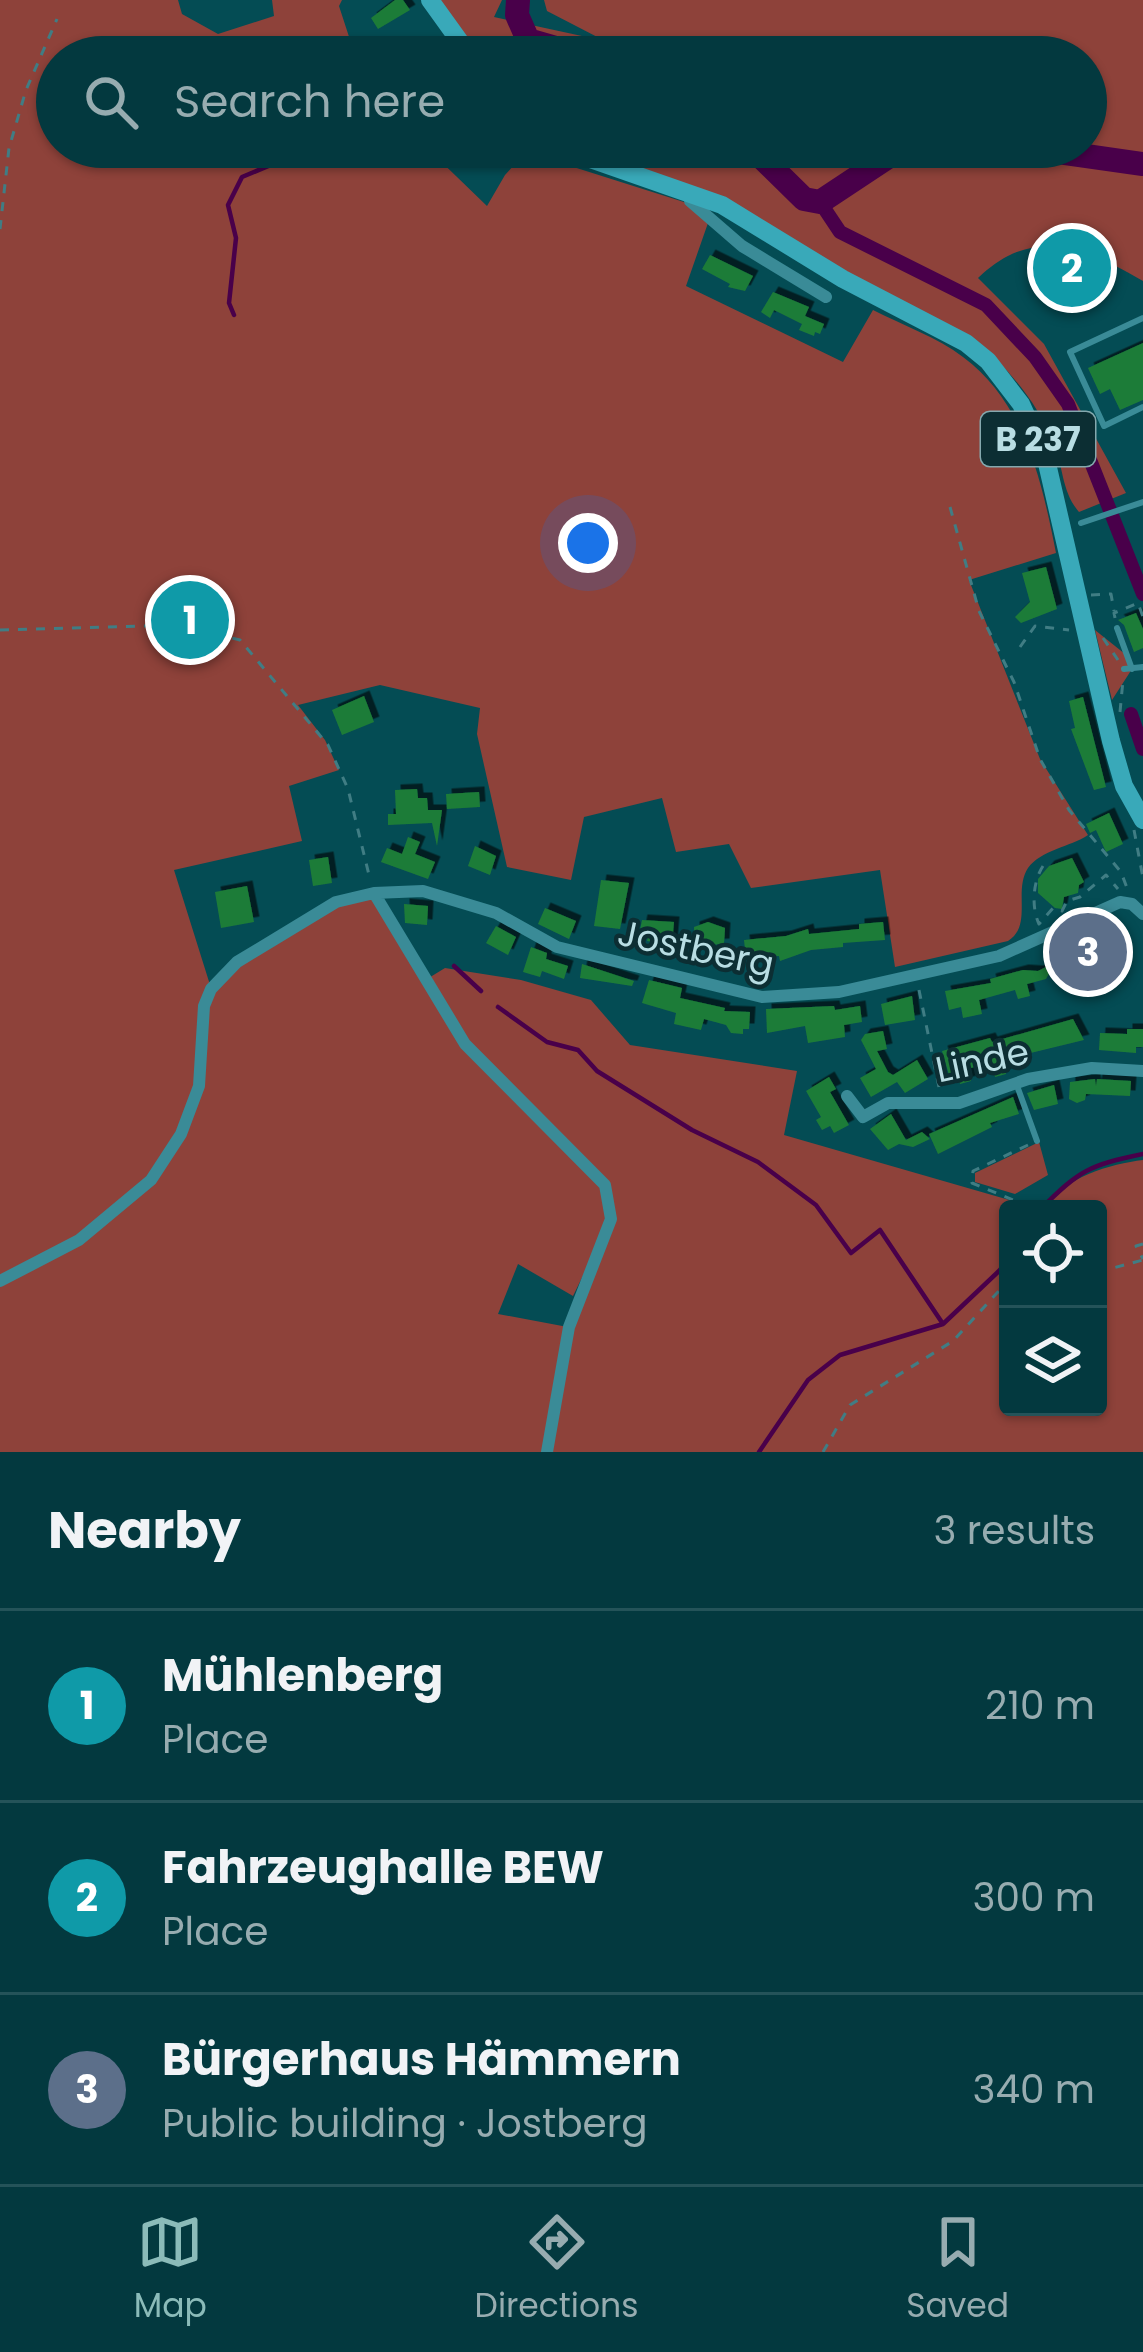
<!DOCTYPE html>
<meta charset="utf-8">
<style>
body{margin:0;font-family:Poppins,sans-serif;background:#0d4046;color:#f1f3f6}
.controls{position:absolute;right:36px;bottom:36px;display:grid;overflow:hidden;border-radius:12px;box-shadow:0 3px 9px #0004}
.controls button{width:108px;height:108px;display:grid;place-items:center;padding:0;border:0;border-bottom:3px solid #245359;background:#03393f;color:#f1f3f6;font:60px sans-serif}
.you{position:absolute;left:588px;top:543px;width:42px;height:42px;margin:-30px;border:9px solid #fff;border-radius:50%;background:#1a73e8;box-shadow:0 0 0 18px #1a73e833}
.badge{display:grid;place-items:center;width:78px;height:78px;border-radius:50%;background:#8bbbb9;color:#fff;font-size:39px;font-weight:700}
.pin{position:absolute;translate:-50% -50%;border:6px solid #fff;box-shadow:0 3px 12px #0006}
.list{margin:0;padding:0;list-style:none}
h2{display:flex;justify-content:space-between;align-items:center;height:156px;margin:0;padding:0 48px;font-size:51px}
h2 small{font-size:39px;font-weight:400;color:#97acb0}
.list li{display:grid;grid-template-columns:78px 1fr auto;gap:36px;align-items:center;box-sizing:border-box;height:192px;padding:0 48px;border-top:3px solid #245359}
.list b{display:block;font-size:45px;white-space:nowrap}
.list p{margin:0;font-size:39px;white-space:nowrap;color:#97acb0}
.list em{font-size:39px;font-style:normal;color:#97acb0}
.icon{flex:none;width:66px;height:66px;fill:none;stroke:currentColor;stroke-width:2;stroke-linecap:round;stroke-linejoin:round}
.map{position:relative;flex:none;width:1143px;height:1452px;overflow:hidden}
.search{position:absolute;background:#03393f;box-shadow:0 3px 9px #0004;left:36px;right:36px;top:36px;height:132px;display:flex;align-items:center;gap:30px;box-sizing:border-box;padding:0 42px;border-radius:66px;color:#97acb0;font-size:45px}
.sheet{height:732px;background:#03393f}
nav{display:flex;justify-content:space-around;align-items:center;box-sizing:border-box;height:168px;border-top:3px solid #245359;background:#03393f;font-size:33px;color:#97acb0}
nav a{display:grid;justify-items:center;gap:6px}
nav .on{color:#8bbbb9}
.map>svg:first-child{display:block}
.green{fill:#8e423a;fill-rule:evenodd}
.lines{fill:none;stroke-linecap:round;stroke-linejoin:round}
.stream{stroke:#49004a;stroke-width:4.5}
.canal{stroke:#49004a;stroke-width:14}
.river{stroke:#49004a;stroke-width:24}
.building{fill:#1f7b37;filter:url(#shadow)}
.path{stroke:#407d84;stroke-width:3;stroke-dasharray:9 9;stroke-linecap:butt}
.lane{stroke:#3a8b97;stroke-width:6}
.street{stroke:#3a8b97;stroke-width:12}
.primary{stroke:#39a9b9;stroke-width:18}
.labels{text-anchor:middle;stroke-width:9;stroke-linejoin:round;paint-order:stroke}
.shield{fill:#0c2e33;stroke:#84a8ae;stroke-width:3}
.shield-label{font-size:33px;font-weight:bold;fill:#b8dde3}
.street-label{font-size:36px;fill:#b8dde3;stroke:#0c2e33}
</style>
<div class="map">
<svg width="1143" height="1452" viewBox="0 0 1143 1452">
<defs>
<filter id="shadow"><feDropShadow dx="5.5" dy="-5.5" stdDeviation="0" flood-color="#0009"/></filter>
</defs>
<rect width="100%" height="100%" fill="#044c54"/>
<path class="green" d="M0,0H178L182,14L218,34L274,16L272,0H342L339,6L353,49L340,57H57V147H426L487,206L505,175L530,147L542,157L687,203L708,223L686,286L843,362L873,310C902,325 937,337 963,357C1025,403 1042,482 1056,553L969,580L1040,759L1088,835C1070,847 1041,850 1028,868C1013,891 1033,925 1008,941L895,967L880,870L751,888L729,844L676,852L662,798L584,817L571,880L507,867L477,734L480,708L380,685L298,705L325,740L339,770L289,786L302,841L174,870L211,988C254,944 314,907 374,893L427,979L445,968L521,980L591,1000L630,1045L797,1071L784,1135L1023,1204L1030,1209H1008V1407H1098V1209H1047C1062,1177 1111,1164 1143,1160V1452H0ZM605,1231L573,1328L498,1314L518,1264L573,1296Z
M430,0H502L494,17L605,41L547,11L544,0H1143V281C1084,247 1033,225 978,278L1044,344L1126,493L1079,512C1061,491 1064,467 1053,442C1037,401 1006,366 973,338L751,222L619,169L615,147H1086V57H471Z
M1095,630L1125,654L1132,669L1112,700Z
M1039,1142L1048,1175L1015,1194L975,1182V1173Z"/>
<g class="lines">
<path class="stream" d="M234,315L229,303L236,238L228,205L242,177L304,151
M454,966L481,991
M498,1007L547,1042L578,1050L597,1071L692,1130L758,1162L816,1205L851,1253L880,1230L943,1324
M1041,1209C1079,1170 1090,1165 1143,1154
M759,1452L808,1380L840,1355L943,1324L1000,1270L1008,1258"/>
<path class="canal" d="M820,202L840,232L986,305L1035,357L1068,404L1143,594
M1131,714L1143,749"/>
<path class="river" d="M518,0L517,15L528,40L587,57
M751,147L804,199L820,202L903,147
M1023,147L1143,164"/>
</g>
<path class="building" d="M395,0H403L410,10L378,29L371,18Z
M1072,251L1087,261L1071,285L1056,275Z
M710,255L753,276L745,291L728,287L730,284L702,269Z
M773,292L809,307L805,316L824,324L820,334L815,332L814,336L799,330L802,324L774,310L770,318L761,312Z
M1143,343V400L1120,410L1110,389L1100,394L1088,368Z
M1046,567L1057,609L1021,623L1015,617L1030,602L1022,573Z
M1136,613L1143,629V648L1134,652L1124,625L1118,620Z
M364,696L374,722L342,735L332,710Z
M1083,697L1106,787L1094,790L1071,729L1075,728L1069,701Z
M417,789L418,798H427L428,810H442L437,846L432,823L388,825V814H396L395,790Z
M479,792L480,807L447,809L446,794Z
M1109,813L1123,844L1106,852L1096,830L1090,833L1086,824Z
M408,837L420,842L415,854L435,862L428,879L381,862L387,848L402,854Z
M475,846L496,856L490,875L468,866Z
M328,857L332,883L313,886L309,860Z
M1072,858L1084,882L1079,885L1078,893L1064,897L1062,909L1055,908L1038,893V879L1049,866Z
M601,880L629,883L620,929L594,926Z
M247,886L254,922L221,928L215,892Z
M404,904L428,906L427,925L405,923Z
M545,908L576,921L569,939L538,924Z
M642,920L674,922L672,945L647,941L648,937L639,935Z
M708,922L725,928L724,944L695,946L694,927Z
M883,922L885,940L843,943V947L811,950L780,961L779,956L746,959L744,940L786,936L808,929L809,934L859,929V924Z
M496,926L516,937L508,955L486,943Z
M1086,940L1089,946L1094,943L1104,963L1072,980L1069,974L1055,982L1050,972L1046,979L1027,984L1030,996L1018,999L1015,990L979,1000L982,1014L963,1018L961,1007L949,1010L945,991L991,983L990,979L1023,970L1038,971L1076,952L1075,946Z
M531,947L547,953L546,959L568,966L564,979L542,971L540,977L523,972Z
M582,964L634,981L632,986L580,978Z
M649,980L682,988L680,998L725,1008L724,1011L750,1012L749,1029H743V1034L731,1033L726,1025L704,1019L701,1030L674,1024L676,1013L642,1003Z
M912,996L915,1020L885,1025L881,1004Z
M834,1006L835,1010L860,1006L862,1022L844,1025L845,1037L808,1043L805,1026L767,1033L766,1009Z
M1073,1019L1084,1040L1002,1060L1006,1074L995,1077L991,1062L968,1069L971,1081L960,1084L957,1073L949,1075L942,1051L990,1038L992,1042Z
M1127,1029H1143V1047H1136V1053L1099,1050L1100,1033L1127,1034Z
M883,1031L887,1049L877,1051L888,1072L893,1075L917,1060L928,1079L905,1093L897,1082L871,1097L860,1078L876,1069L861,1040L865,1034Z
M829,1077L836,1089L830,1092L849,1125L834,1133L830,1126L822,1130L816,1120L821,1117L806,1091Z
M1095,1079L1096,1086L1097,1079L1131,1081L1130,1096L1086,1094L1085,1100L1077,1103L1069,1099L1070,1082Z
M1054,1085L1058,1104L1034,1110L1027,1093Z
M1013,1097L1019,1114L990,1123L992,1127L938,1154L929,1134Z
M891,1114L906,1140L922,1132L930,1139L913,1147L899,1144L888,1150L870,1129Z"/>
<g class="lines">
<path class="path" d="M0,229L9,148L26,90L57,19
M950,507L979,611L1014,682L1040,759L1069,810L1121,872L1127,888
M1091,595L1111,594L1114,611
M1115,618L1114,613L1138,603L1143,617
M0,630L179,625L240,640L328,745L348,789L370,879
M1103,638L1118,660
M1020,647L1035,626L1069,630
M1120,712L1123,680
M1134,830L1143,878
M1043,866C1033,881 1031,907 1039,924L1053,908L1062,911L1067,901L1080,897L1106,875L1118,889
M646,950L650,947L673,950L675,935
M919,990L940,1092
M1028,1145L973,1171L972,1183L1035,1209
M1143,1244L1136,1246L1143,1259
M1098,1272L1143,1260
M823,1452L850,1405L953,1341L1008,1281"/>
<path class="lane" d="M1143,318L1070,352L1104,426L1143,407
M1081,523L1143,502
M1117,628L1132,669
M1124,669L1143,667
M1016,1083L1037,1141"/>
<path class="street" d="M690,196V201L742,246L826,297
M374,893L465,1044L605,1185L611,1219L569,1327L547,1452
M847,1096L863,1117L888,1103H959L1028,1079L1092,1068L1143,1071
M0,1281L79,1240L151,1180L181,1134L199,1086L204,1006L211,989L237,962L336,902L374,893L423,891L496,913L557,947L762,997L839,992L999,956L1120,902L1132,904L1143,914"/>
<path class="primary" d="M430,0L471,57
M556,147L722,205L843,279L966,343L988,361L1021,404L1046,459L1111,741L1124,786L1143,820"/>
</g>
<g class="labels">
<rect class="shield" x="981" y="412" width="114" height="54" rx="9"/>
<g class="shield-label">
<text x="1038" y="451">B 237</text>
</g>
<g class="street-label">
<text transform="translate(696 948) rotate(12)" y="13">Jostberg</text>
<text transform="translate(982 1060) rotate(-12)" y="13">Linde</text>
</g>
</g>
</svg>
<div class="controls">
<button><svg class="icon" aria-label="locate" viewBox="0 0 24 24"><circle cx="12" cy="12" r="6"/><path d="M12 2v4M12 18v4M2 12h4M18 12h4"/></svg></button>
<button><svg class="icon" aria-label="layers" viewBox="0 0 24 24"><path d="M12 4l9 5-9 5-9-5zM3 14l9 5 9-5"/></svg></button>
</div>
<div class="you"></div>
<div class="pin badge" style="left:190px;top:620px;background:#0f9aa8">1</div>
<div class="pin badge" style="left:1072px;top:268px;background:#0f9aa8">2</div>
<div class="pin badge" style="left:1088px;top:952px;background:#5c6f8a">3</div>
<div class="search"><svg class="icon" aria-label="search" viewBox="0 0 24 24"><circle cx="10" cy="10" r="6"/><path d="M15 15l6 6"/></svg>Search here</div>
</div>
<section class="sheet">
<h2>Nearby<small>3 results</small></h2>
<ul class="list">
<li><span class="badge" style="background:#0f9aa8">1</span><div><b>Mühlenberg</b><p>Place</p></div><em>210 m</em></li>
<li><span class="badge" style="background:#0f9aa8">2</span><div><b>Fahrzeughalle BEW</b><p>Place</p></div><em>300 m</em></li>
<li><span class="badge" style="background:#5c6f8a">3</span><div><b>Bürgerhaus Hämmern</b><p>Public building · Jostberg</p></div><em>340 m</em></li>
</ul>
</section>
<nav>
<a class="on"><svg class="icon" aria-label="map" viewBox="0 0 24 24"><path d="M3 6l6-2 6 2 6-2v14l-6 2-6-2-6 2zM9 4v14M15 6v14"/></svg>Map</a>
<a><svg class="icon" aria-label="directions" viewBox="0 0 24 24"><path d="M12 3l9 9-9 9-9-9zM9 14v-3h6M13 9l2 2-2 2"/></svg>Directions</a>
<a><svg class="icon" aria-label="saved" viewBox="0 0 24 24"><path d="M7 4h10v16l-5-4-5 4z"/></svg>Saved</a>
</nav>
